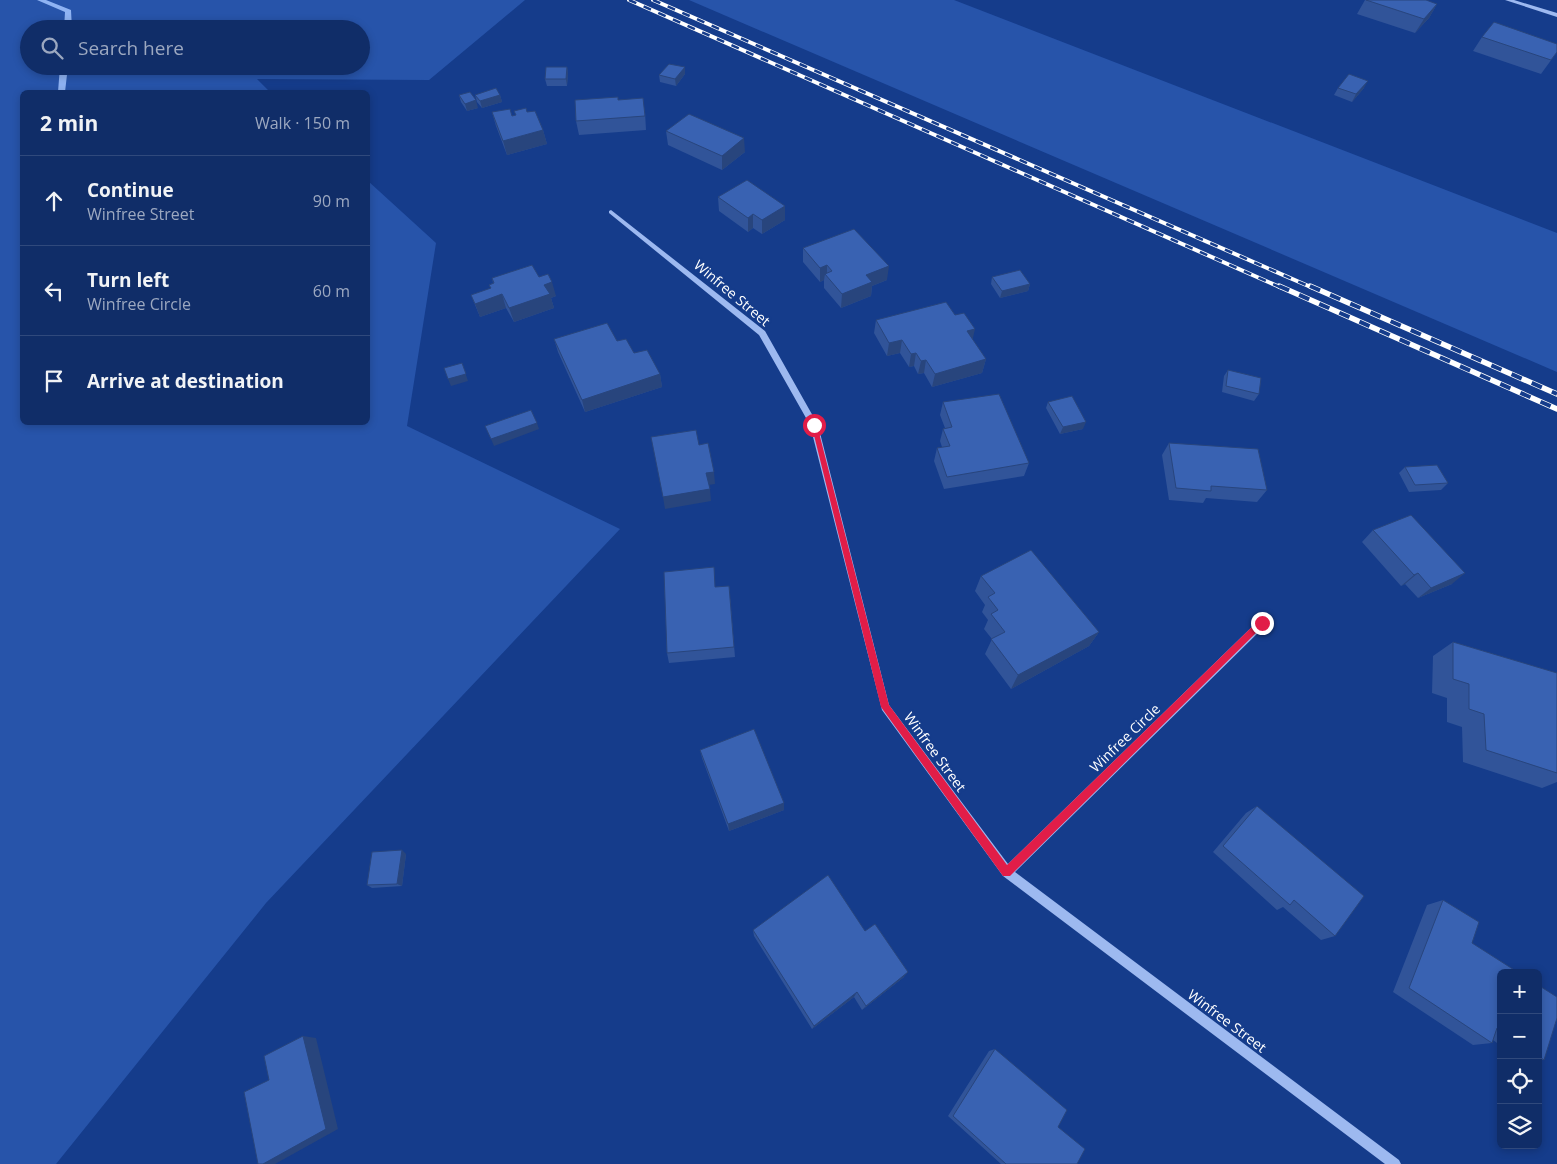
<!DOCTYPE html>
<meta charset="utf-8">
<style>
body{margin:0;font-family:"Open Sans",sans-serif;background:#19356e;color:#f1f3f6}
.controls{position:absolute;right:15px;bottom:15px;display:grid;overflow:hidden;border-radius:8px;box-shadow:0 2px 8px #0003}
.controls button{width:45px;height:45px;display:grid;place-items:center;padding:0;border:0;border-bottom:1px solid #30497c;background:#102d68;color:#f1f3f6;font:25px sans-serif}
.stop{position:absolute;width:15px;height:15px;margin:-11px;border:4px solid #e11d48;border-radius:50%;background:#fff}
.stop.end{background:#e11d48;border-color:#fff;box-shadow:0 1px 5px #0008}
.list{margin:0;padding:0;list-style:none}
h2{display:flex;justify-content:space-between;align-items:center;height:65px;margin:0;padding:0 20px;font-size:21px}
h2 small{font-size:16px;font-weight:400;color:#9ca8c0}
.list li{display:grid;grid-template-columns:32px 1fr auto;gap:15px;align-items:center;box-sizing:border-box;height:90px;padding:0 20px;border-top:1px solid #30497c}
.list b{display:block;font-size:19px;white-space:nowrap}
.list p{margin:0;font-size:16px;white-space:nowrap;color:#9ca8c0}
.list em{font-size:16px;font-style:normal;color:#9ca8c0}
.icon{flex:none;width:28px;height:28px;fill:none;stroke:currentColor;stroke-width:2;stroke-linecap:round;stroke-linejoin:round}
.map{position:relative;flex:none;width:1557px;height:1164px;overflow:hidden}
.search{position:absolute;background:#102d68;box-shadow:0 2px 8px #0003;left:20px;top:20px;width:350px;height:55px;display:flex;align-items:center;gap:12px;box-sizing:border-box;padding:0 18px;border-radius:28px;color:#9ca8c0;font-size:19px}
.panel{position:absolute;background:#102d68;box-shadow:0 2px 8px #0003;left:20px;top:90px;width:350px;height:335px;border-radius:8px}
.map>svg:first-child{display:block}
.green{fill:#2754aa;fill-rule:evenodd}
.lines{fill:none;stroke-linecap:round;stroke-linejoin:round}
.stream{fill:#8fb3f3;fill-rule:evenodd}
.minor{fill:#9db9f0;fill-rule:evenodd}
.rail-far1-casing{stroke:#fff;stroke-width:4}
.rail-casing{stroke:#fff;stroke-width:5.5}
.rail-far1{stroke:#153c8b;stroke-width:2.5;stroke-dasharray:8;stroke-linecap:butt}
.rail{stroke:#153c8b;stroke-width:4;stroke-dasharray:11;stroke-linecap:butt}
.wall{fill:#315499}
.shaded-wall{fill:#28457d}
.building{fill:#3962b2;stroke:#28457d}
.route{fill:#e11d48}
.labels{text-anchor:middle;stroke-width:4.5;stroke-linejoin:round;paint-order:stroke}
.street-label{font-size:14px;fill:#fff;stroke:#153c8b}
</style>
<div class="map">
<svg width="1557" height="1164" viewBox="0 0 1557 1164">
<rect width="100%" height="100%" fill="#153c8b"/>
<path class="green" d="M0,0H525L429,80L257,79L270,92H22V422H368V181L436,243L407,426L620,529L266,903L56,1164H0ZM29,29H361V66H29Z
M689,0H954L1557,233V372Z"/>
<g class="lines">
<path class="stream" d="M37,0H46L71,10L72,29H64L65,12Z
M60,66H68L65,92H58Z"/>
<path class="minor" d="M1505,0H1514L1557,13V17Z
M611,210L765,331L818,425L889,705L1008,864L1259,620L1262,619L1265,620L1266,623L1265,626L1015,872L1399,1160L1401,1164H1385L1003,876L882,710L810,425L759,335L609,213V211Z"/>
<g class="rail-far1-casing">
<path id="rail-far1" d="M629,0L1282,288
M653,0L1313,288"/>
</g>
<g class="rail-casing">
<path id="rail" d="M1279,286L1557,409
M1310,286L1557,394"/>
</g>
<use href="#rail-far1" class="rail-far1"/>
<use href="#rail" class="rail"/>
</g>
<path class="wall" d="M1365,0L1437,4L1429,18L1415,33L1357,14Z
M1482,37L1557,52L1541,74L1473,51Z
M567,67L568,74L567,86H547L545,79Z
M685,67V74L676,86L660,82L659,75Z
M1338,88H1364L1352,102L1334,95Z
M459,95L478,108L467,111L461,102Z
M475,95H500L502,102L482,108L477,102Z
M514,111L527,112L543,130L547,144L507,155L496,126L492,112L512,116L516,115Z
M645,112L646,130L579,135L576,121Z
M666,131L745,152L722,170L668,145Z
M718,197L785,206V220L762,234L753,228L748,232L719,211Z
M803,248L887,280L872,286L871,296L841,308L824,288V280L820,282L803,262Z
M539,277L556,296L551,298L554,308L514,322L506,308L480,317L471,295L491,289L489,285L493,283L492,278Z
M992,277L1030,284L1028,291L1000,298L991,284Z
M876,320L972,340L986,359L982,373L932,387L924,373L918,374L914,366L909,367L900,353L887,356L874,333Z
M554,339L617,341L660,374L662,387L585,412L558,352Z
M1228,370L1259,394L1254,401L1222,392L1224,376Z
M943,402L1029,463L1024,476L944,489L934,461L937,448L942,447L940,441L943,429L945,428L940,415Z
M1048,402L1083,429L1060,434L1046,408Z
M1169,443L1267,490L1257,502L1206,498L1203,503L1169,500L1162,455Z
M1405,467L1448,483L1441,490L1409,492L1399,473Z
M1373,530L1452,584L1418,598L1405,584L1401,586L1362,542Z
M981,576L1099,632L1089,646L1011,689L985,654L992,639L984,629L988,620L982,612L985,605L975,591Z
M729,586L735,657L669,663L667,653L716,587Z
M1453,642L1557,673V782L1542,788L1463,762L1462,727L1447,722V698L1432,693L1433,656Z
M700,750L784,810L729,831L702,758Z
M1257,806L1335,936L1321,940L1283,907L1277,910L1213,852L1246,813Z
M406,854L402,886L372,888L367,885Z
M1443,900L1472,943L1501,973V1046L1493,1040L1492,1043L1473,1045L1393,992L1427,905Z
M753,930L865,931L904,977L862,1010L854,997L812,1029L754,936Z
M1538,985L1544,1060H1538Z
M995,1049L1058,1127L1077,1164H1001L948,1116L989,1051Z"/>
<path class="shaded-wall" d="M1437,4L1429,18L1415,33L1424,19Z
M567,67L568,74L567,86L566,79Z
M685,67V74L676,86L675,79Z
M1368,81L1364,88L1352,102L1356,94Z
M500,95L502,102L482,108L480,101Z
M476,100L478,108L467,111L465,104Z
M543,130L547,144L507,155L503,141Z
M744,138L745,152L722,170V156Z
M785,206V220L762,234V220Z
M753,214V228L748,232V218Z
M827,265V276L825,274L824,280L820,282V268Z
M889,266L887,280L872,286L871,296L841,308L842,294L866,275Z
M552,282L556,296L551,298L554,308L514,322L509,308L544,285Z
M1030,284L1028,291L1000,298L1002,291Z
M502,294L506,308L480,317L475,304Z
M975,329L972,342L967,331Z
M902,340L900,353L887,356L889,343Z
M916,353L914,366L909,367L911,354Z
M986,359L982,373L932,387L935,374Z
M926,360L924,373L918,374L921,361Z
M462,363L468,381L451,386L448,379Z
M660,374L662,387L585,412L582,400Z
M1086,422L1083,429L1060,434L1063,427Z
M537,423L539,429L494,446L491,439Z
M714,472L715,484L708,485L706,473Z
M710,489L711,501L665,509L663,497Z
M1418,573L1405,584L1401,586L1414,575Z
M1465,573L1452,584L1418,598L1431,588Z
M1099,632L1089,646L1011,689L1018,675Z
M784,803V810L729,831L728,824Z
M402,850L406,854L402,886L397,884Z
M908,972L904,977L862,1010L866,1006Z
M857,992L854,997L812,1029L814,1026Z
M303,1036L316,1038L338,1129L275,1164H263Z"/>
<path class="building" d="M1366,0H1426L1437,4L1424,19Z
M1494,22L1557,44V52L1551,60L1482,37Z
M669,64L685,67L675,79L659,75Z
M546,67H567L566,79H545Z
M1349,74L1368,81L1356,94L1338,88Z
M496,88L500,95L480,101L475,95Z
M470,92L476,100L465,104L459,95Z
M618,97V100L643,98L645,116L576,121L575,100Z
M526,108L527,112L535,111L543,130L503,141L492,112L510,109L512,116L516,115L514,111Z
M689,114L744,138L722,156L666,131Z
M747,180L785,206L762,220L753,214L748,218L718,197Z
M854,229L889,266L866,275L872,282L842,294L825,274L832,271L827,265L820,268L803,248Z
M532,265L539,277L548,274L552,282L544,285L550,294L509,308L502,294L475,304L471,295L491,288L489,285L494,283L492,278Z
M1020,270L1030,284L1002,291L992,277Z
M946,302L955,315L964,313L975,329L967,331L986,359L935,374L926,360L921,361L916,353L911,354L902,340L889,343L876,320Z
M607,323L617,341L626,339L634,353L647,350L660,374L582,400L554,339Z
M462,363L466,374L448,379L444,368Z
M1228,370L1261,378L1259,394L1226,386Z
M999,394L1029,463L947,477L937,448L950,446L943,429L952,427L943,402Z
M1072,396L1086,422L1063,427L1048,402Z
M531,410L537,423L491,439L485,426Z
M696,430L699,445L708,443L714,472L706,473L710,489L663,497L651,437Z
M1169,443L1258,449L1267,490L1211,486V491L1176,488Z
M1437,465L1448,483L1415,485L1405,467Z
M1411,515L1465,573L1431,588L1418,573L1414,575L1373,530Z
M1031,550L1099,632L1018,675L991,639L1005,632L991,614L998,610L988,597L995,593L981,576Z
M714,567L715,587L729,586L734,647L667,653L664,572Z
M1453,642L1557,673V773L1486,750L1484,714L1469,709V684L1453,679Z
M754,729L784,803L728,824L700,750Z
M1257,806L1364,896L1335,936L1294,900L1290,905L1223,846Z
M402,850L397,884L367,885L372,852Z
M828,875L865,931L875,924L908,972L866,1006L857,992L814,1026L753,930Z
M1443,900L1479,922L1472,943L1519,973H1501V1031L1497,1028L1492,1043L1409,988Z
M1538,985L1557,997V1018L1544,1060L1538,1056Z
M303,1036L326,1129L263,1164H258L244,1092L269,1080L264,1056Z
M995,1049L1067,1110L1058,1127L1085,1149L1077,1164H1006L953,1116Z"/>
<path class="route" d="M811,423L817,425L889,705L1007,865L1259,620H1265L1266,623L1010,876H1003L881,707Z"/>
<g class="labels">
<g class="street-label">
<text transform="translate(732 293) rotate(40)" y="5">Winfree Street</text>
<text transform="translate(1125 738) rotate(-44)" y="5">Winfree Circle</text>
<text transform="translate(935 752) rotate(54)" y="5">Winfree Street</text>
<text transform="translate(1227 1021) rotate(37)" y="5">Winfree Street</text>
</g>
</g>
</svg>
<div class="controls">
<button>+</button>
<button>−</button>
<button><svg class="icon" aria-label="locate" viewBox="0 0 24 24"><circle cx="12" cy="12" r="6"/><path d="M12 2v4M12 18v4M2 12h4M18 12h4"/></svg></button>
<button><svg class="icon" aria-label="layers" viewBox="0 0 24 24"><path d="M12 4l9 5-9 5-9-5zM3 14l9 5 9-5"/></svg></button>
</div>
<div class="stop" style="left:814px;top:425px"></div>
<div class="stop end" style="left:1262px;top:623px"></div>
<div class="search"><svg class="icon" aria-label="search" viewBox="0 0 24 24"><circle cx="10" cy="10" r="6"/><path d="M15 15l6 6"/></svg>Search here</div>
<section class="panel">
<h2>2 min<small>Walk · 150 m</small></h2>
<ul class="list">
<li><svg class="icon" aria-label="ahead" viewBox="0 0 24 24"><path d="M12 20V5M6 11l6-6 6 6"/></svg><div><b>Continue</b><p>Winfree Street</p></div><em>90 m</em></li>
<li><svg class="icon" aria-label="left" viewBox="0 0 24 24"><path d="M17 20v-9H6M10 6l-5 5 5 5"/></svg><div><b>Turn left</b><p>Winfree Circle</p></div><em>60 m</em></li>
<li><svg class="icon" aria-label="arrive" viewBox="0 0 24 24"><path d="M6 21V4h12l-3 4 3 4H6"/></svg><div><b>Arrive at destination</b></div></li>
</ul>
</section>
</div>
